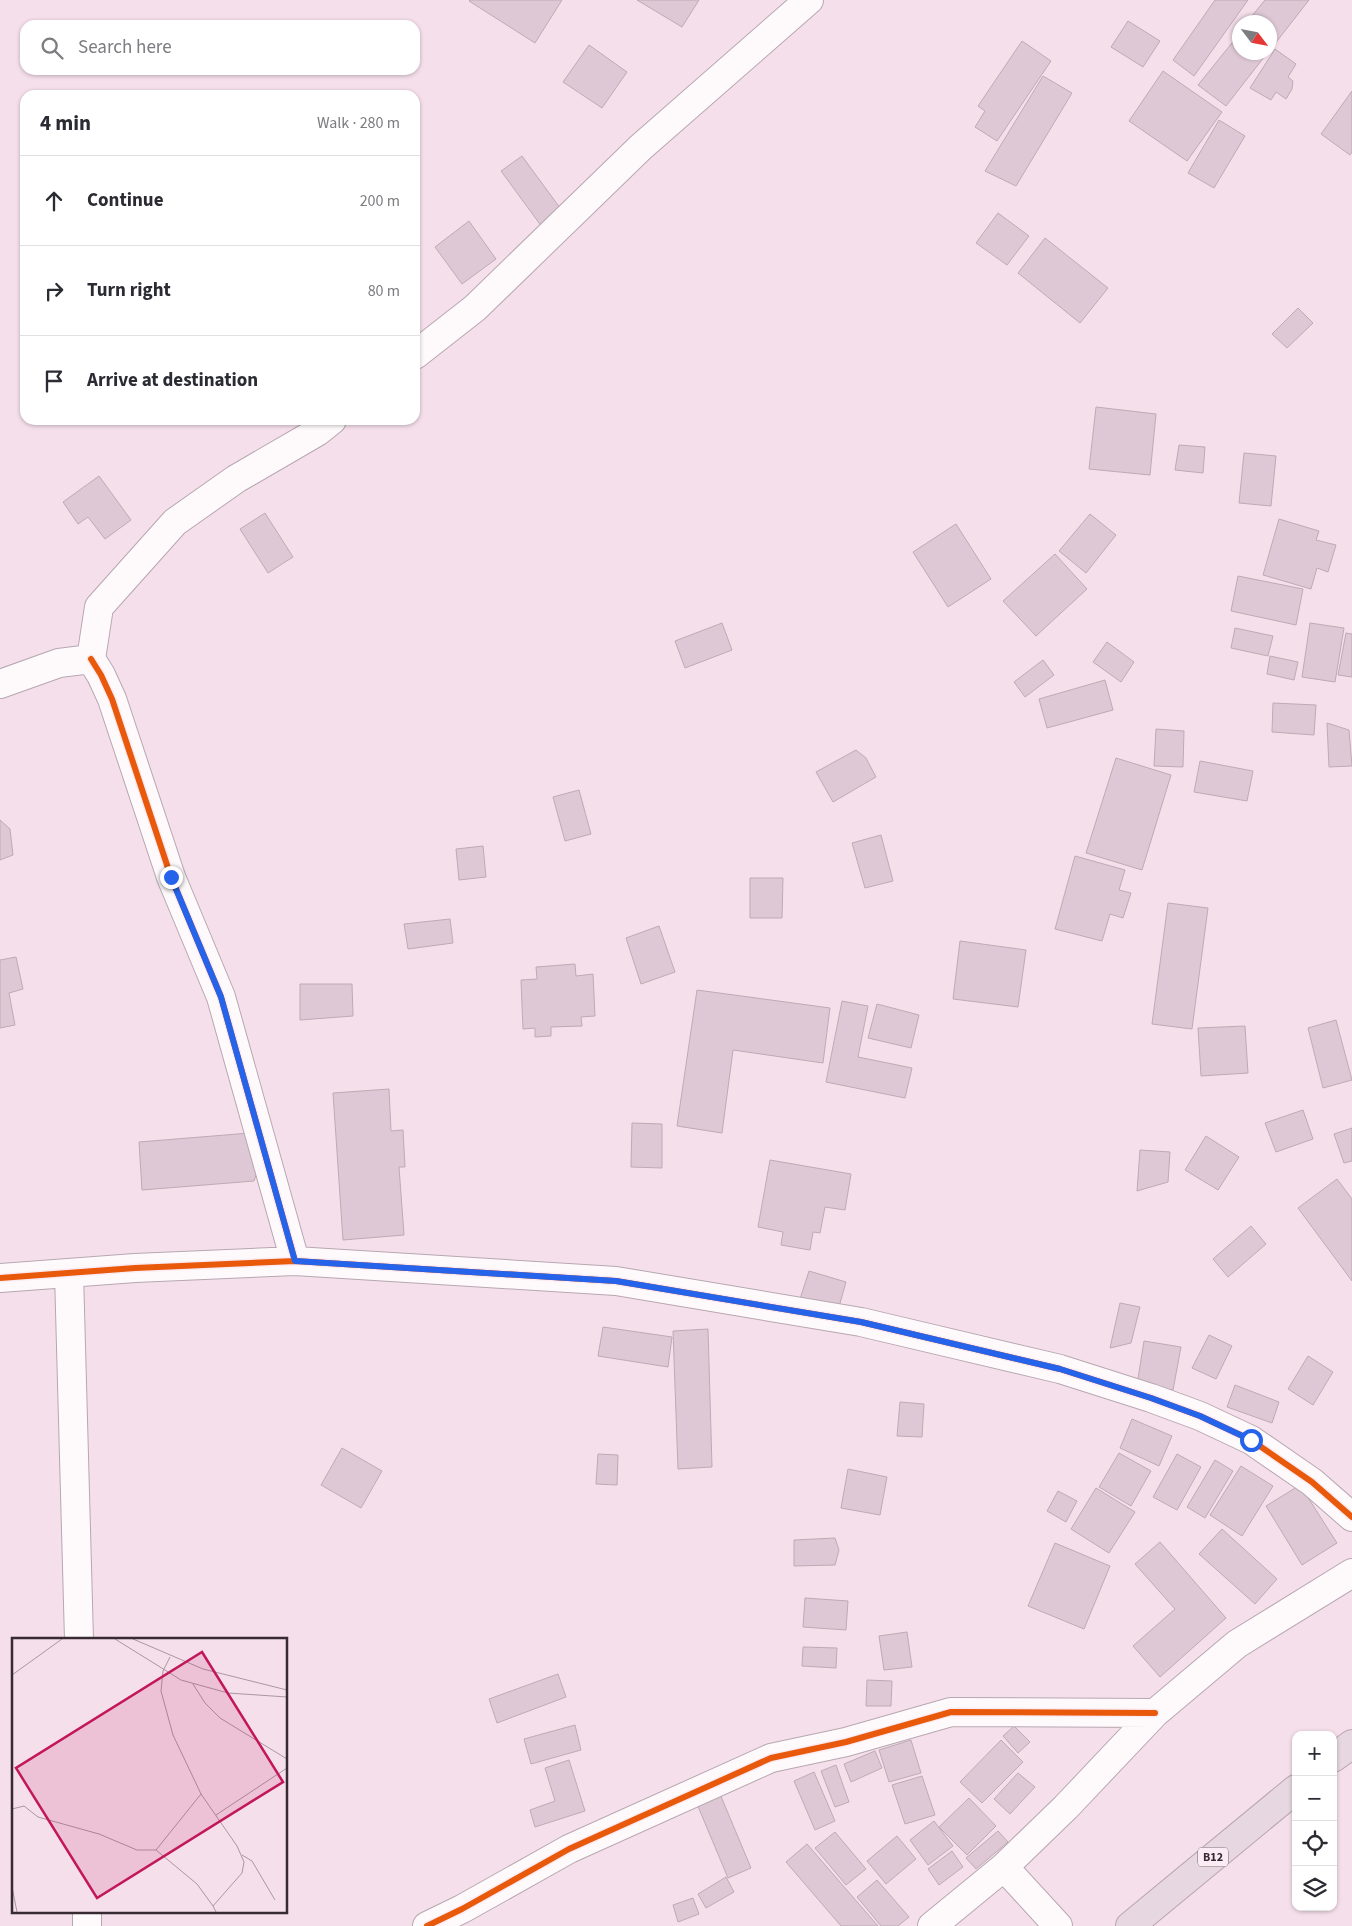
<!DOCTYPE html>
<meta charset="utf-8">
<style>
body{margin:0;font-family:"Source Sans 3",sans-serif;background:#f2f2f3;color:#2b2b33}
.controls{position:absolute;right:15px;bottom:15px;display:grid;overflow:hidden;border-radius:10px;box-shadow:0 1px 4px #0004}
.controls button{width:45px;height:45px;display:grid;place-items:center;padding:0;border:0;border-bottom:1px solid #e1e1e2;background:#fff;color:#2b2b33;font:25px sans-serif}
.compass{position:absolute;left:1232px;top:15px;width:45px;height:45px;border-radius:50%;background:#fff;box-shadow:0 1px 4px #0004;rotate:122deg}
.stop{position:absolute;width:15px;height:15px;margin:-11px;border:4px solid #2563eb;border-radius:50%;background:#fff}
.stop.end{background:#2563eb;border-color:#fff;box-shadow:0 1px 5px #0008}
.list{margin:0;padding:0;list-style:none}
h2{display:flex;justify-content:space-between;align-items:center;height:65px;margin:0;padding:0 20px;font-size:21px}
h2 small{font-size:16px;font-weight:400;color:#7c7c81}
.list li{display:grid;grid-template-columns:32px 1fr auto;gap:15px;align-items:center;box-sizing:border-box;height:90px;padding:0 20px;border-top:1px solid #e1e1e2}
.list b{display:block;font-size:19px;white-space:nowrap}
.list em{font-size:16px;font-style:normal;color:#7c7c81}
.icon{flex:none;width:28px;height:28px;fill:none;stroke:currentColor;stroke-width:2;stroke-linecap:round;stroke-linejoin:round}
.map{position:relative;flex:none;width:1352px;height:1926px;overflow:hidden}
.search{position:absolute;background:#fff;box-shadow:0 1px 4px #0004;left:20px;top:20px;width:400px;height:55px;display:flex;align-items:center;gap:12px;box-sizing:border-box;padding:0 18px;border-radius:15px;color:#7c7c81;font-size:19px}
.panel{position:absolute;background:#fff;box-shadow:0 1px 4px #0004;left:20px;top:90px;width:400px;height:335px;border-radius:15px}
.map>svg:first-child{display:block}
.building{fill:#dec8d5;stroke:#bcabb5}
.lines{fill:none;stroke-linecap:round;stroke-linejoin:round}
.minor-casing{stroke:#b7a7b0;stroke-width:30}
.highway-casing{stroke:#baa4b1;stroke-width:30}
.minor{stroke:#fefafc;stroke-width:28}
.highway{stroke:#e6d7e0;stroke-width:28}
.cycleway-casing{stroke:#fbecf4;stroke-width:9}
.cycleway{stroke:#e8590c;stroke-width:6}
.route{stroke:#2563eb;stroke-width:6}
.labels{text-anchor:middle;stroke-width:4;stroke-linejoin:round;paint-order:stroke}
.shield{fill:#fbecf4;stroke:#72646c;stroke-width:1}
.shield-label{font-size:12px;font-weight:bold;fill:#382a32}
.inset-road{fill:none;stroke:#a997a1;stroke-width:1}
.view{fill:#c2185b;fill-opacity:0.15;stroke:#c2185b;stroke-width:2.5}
.inset-edge{fill:none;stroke:#382a32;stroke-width:2.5}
</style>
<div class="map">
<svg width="1352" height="1926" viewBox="0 0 1352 1926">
<rect width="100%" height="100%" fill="#f5dfeb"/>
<path class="building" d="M470,0H562L535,43L469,1Z
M637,0H699L682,27Z
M1215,0H1248L1194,76L1173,60Z
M1265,0H1309L1270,50V22H1247Z
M1128,21L1160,41L1143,67L1111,47Z
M1240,33V52H1268L1226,106L1198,85Z
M1022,41L1051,61L997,141L975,127L985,111L978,106Z
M589,45L627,72L602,108L563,82Z
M1275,49L1296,64L1288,77L1293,81L1292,89L1286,99L1276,92L1271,100L1250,88Z
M1163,71L1222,112L1187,161L1129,121Z
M1043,76L1072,93L1016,186L985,171Z
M1352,91V152L1350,155L1321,134Z
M1219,120L1245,136L1214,188L1188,173Z
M522,156L563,212L542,227L501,171Z
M998,213L1029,236L1007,265L976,243Z
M469,221L496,259L462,284L435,247Z
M1045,238L1108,288L1080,323L1018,273Z
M1298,308L1313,323L1287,348L1272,334Z
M1096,407L1156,414L1150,475L1089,469Z
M1179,445L1205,447L1203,473L1175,470Z
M1244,453L1276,456L1271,506L1239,503Z
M99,476L131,520L105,539L88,517L78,524L63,502Z
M265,513L293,557L268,573L240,529Z
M1090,514L1116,535L1086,573L1059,551Z
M1279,519L1319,531L1316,540L1336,545L1328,572L1317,568L1311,589L1263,575Z
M956,524L991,579L948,607L913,552Z
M1055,554L1087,589L1036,636L1003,601Z
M1238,576L1303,589L1296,625L1231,611Z
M722,623L732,650L685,668L675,641Z
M1310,623L1344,628L1335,682L1302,677Z
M1235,628L1273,636L1268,656L1231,648Z
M1346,633L1352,634V677L1338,675Z
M1107,642L1134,662L1121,682L1093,662Z
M1270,656L1298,662L1294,680L1267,674Z
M1043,660L1054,675L1025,697L1014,682Z
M1105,680L1113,710L1047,728L1039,699Z
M1273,703L1316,705L1314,735L1272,732Z
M1327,723L1349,730L1352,766L1329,767Z
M1156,729L1184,731L1183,767L1154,766Z
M856,750L866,758L876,777L833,802L816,772Z
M1116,758L1171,775L1142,870L1086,853Z
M1200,761L1253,771L1247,801L1194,792Z
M579,790L591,834L565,841L553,797Z
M0,820L10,829L13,855L0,860Z
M881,835L893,881L865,888L852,843Z
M483,846L486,877L459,880L456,849Z
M1075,856L1125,870L1119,890L1131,893L1123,918L1110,914L1102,941L1055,929Z
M750,878H783L782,918H750Z
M1168,903L1208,908L1192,1029L1152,1024Z
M450,919L453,943L408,949L404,924Z
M659,926L675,972L641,984L626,938Z
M960,941L1026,950L1018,1007L953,999Z
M16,957L23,989L9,993L15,1025L0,1028V960Z
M575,964L576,976L593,974L595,1016L581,1017L582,1026L551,1027V1036L535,1037V1028L523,1029L521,980L537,979L536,967Z
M300,984H352L353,1016L300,1020Z
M697,990L830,1008L823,1063L733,1050L722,1133L677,1126Z
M842,1001L868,1006L858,1057L912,1068L905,1098L826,1082Z
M877,1004L919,1015L911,1048L868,1038Z
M1336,1020L1352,1080L1323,1088L1308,1028Z
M1245,1026L1248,1073L1201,1076L1198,1028Z
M389,1089L391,1131L403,1130L405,1167H399L404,1235L343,1240L333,1093Z
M1303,1110L1313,1139L1276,1152L1265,1123Z
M632,1123L662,1124V1168L631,1167Z
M1352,1128V1161L1344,1163L1334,1134Z
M250,1133L260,1163L254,1181L142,1190L139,1142Z
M1206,1136L1239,1157L1218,1190L1185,1170Z
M1140,1150L1170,1152L1168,1182L1137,1191Z
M770,1160L851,1174L845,1210L825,1207L820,1233L813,1232L810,1250L781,1245L783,1232L758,1227Z
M1337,1179L1352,1199V1281L1298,1208Z
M1251,1226L1266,1244L1228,1277L1213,1259Z
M809,1271L846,1282L837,1314L799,1302Z
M1120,1303L1140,1307L1131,1343L1110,1348Z
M603,1327L672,1337L668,1367L598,1356Z
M708,1329L712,1467L678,1469L673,1331Z
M1209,1335L1232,1346L1216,1379L1192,1368Z
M1144,1341L1181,1347L1173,1390L1137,1385Z
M1308,1356L1333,1372L1313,1405L1288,1389Z
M1235,1385L1279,1402L1272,1423L1227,1407Z
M900,1402L924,1404L922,1437L897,1436Z
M1132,1419L1172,1436L1159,1466L1120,1448Z
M342,1448L382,1471L361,1508L321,1485Z
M1119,1453L1151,1471L1131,1506L1099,1487Z
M598,1454L618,1455L617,1485L596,1484Z
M1177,1454L1201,1467L1177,1510L1153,1497Z
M1215,1460L1233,1471L1205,1518L1187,1507Z
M1241,1466L1273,1486L1242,1536L1210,1515Z
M848,1469L887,1477L880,1515L841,1508Z
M1300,1485L1337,1543L1302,1565L1266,1506Z
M1096,1488L1135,1512L1109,1553L1071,1529Z
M1058,1491L1077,1501L1066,1522L1047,1511Z
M1222,1529L1277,1579L1255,1604L1199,1554Z
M835,1538L839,1550L835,1565L794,1566V1540Z
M1160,1542L1226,1618L1160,1677L1133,1646L1175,1609L1135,1564Z
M1055,1543L1110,1566L1084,1629L1028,1606Z
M805,1598L848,1601L846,1630L803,1627Z
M907,1632L912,1667L884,1670L879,1636Z
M803,1647L837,1648L836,1668L802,1666Z
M558,1674L566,1697L497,1723L489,1699Z
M867,1680L892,1681L891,1706H866Z
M575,1725L581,1750L531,1764L524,1739Z
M1014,1726L1030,1742L1018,1753L1003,1736Z
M911,1740L921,1773L889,1782L879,1750Z
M1001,1740L1023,1762L982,1803L960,1782Z
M875,1751L882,1768L851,1782L844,1764Z
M569,1760L585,1811L535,1827L530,1810L555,1801L545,1768Z
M836,1765L849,1802L835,1807L821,1771Z
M814,1772L835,1821L815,1830L794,1781Z
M1018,1773L1035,1787L1010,1814L994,1799Z
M922,1776L935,1815L905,1824L892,1785Z
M720,1794L751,1868L728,1878L697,1804Z
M969,1798L996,1826L967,1855L939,1827Z
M934,1821L953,1846L928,1865L910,1840Z
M998,1831L1008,1842L976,1869L966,1858Z
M835,1832L866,1869L846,1885L815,1848Z
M897,1836L916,1859L886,1884L867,1861Z
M807,1844L878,1926H841L786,1862Z
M952,1851L963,1867L939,1885L928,1869Z
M726,1877L734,1892L706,1908L698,1894Z
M877,1880L909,1917L898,1926H881L857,1897Z
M693,1898L699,1914L678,1922L673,1905Z"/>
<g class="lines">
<g class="minor-casing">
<path id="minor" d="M415,355L475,308L641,147L809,0
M91,659L101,675L112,699L171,877L221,997L295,1261
M0,684L59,663L91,659L99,607L175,522L236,479L317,432L332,420
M69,1273L79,1640
M0,1278L135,1268L295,1261L616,1281L861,1322L1060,1369L1151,1398L1200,1416L1251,1440L1312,1482L1352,1517
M1004,1867L1058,1926
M87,1912V1926
M427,1926L462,1909L569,1849L771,1758L846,1742L951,1712L1155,1713
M932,1926L1004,1867L1066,1807L1155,1713L1237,1644L1352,1573"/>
</g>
<g class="highway-casing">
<path id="highway" d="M1333,1758L1352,1744
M1130,1926L1296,1789"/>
</g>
<use href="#minor" class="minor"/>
<use href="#highway" class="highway"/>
<g class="cycleway-casing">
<path id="cycleway" d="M91,659L101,675L112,699L171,877L221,997L295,1261
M0,1278L135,1268L295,1261L616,1281L861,1322L1060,1369L1151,1398L1200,1416L1251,1440L1312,1482L1352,1517
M427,1926L462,1909L569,1849L771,1758L846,1742L951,1712L1155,1713"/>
</g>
<use href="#cycleway" class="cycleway"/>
</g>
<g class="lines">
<path class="route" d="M171,877L221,997L295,1261L616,1281L861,1322L1060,1369L1151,1398L1200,1416L1251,1440"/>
</g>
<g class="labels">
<rect class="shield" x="1198" y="1847.5" width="30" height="19" rx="4"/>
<g class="shield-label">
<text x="1213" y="1861">B12</text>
</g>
</g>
<g transform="translate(12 1638)">
<rect width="275" height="275" fill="#f5dfeb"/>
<path class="inset-road" d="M103,1L169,42L216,55L275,59M121,1L191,31L275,52M158,19L151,33L149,53L161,97L189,156L225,208L232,224L230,235L201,268L204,274M0,37L50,1M181,46L193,65L208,80L275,121M0,171L12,168L26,179L87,196L125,212H144L185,246L201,268M204,177L275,130M144,212L189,156M230,217L240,223L263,262M0,249L5,274"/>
<path class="view" d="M190,14L271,144L85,260L4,130Z"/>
<rect width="275" height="275" class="inset-edge"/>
</g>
</svg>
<div class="controls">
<button>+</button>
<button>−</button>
<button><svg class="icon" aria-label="locate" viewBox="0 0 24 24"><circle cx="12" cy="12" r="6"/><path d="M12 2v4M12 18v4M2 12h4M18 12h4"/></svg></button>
<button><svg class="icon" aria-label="layers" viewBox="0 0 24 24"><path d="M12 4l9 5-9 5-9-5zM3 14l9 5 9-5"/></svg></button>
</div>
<svg class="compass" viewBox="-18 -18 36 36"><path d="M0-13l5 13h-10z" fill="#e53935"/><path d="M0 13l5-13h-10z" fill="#7c7c81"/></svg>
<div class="stop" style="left:1251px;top:1440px"></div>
<div class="stop end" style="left:171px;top:877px"></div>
<div class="search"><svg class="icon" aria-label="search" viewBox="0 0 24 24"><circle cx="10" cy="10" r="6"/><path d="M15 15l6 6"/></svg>Search here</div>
<section class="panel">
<h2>4 min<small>Walk · 280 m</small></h2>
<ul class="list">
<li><svg class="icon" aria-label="ahead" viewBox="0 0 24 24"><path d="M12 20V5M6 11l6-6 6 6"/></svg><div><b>Continue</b></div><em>200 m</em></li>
<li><svg class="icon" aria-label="right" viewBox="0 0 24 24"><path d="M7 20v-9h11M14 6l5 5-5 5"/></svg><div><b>Turn right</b></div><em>80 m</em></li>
<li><svg class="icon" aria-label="arrive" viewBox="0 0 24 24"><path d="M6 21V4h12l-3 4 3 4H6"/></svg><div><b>Arrive at destination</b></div></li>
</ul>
</section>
</div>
